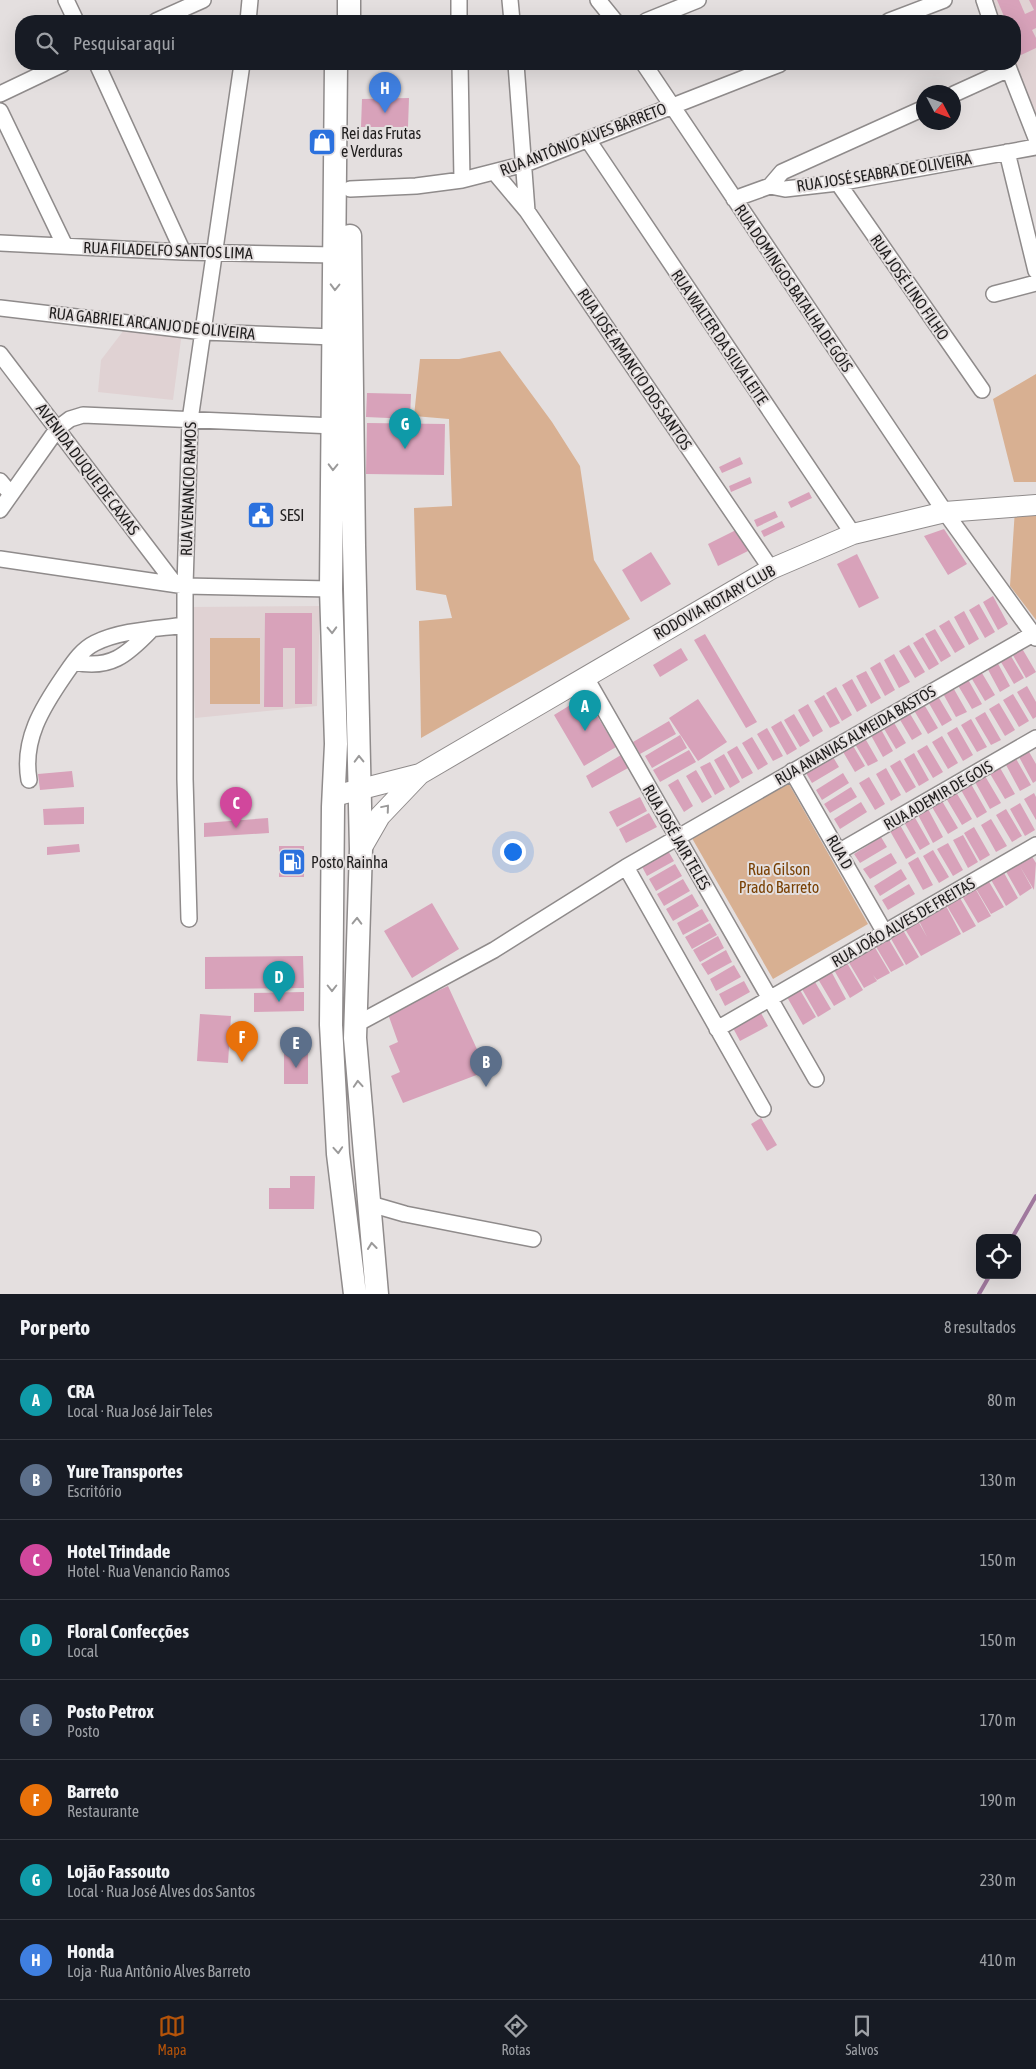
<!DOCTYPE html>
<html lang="pt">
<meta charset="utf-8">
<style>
body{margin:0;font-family:"Asap Condensed",sans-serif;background:#20242c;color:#f1f3f6}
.controls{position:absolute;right:15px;bottom:15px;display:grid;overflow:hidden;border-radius:10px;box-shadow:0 5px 20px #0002}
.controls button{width:45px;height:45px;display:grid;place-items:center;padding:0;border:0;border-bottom:1px solid #363941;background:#171b24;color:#f1f3f6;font:25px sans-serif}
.compass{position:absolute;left:916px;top:85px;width:45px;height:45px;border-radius:50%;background:#171b24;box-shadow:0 5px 20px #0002;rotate:131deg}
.you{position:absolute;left:512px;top:851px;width:18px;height:18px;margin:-12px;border:4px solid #fff;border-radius:50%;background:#1a73e8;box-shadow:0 0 0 8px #1a73e833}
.badge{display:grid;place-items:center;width:32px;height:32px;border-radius:50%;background:#b45309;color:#fff;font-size:16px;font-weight:700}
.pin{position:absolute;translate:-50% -41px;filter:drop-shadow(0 1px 2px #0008)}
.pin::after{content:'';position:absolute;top:26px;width:18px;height:15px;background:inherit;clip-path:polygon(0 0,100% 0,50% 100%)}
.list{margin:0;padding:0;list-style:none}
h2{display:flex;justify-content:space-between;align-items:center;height:65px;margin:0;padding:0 20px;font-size:21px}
h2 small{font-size:16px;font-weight:400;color:#9ea1a6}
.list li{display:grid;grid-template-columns:32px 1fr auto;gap:15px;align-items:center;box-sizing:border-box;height:80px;padding:0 20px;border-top:1px solid #363941}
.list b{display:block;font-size:19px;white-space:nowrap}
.list p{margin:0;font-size:16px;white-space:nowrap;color:#9ea1a6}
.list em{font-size:16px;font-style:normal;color:#9ea1a6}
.icon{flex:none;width:28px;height:28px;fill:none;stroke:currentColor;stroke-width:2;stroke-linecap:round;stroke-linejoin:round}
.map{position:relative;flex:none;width:1036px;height:1294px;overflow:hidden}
.search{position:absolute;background:#171b24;box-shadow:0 5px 20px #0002;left:15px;right:15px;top:15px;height:55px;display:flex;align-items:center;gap:12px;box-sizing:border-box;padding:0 18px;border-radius:20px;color:#9ea1a6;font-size:19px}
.sheet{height:705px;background:#171b24}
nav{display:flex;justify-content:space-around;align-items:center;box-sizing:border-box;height:70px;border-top:1px solid #363941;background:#171b24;font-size:14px;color:#9ea1a6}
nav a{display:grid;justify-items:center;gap:2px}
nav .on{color:#b45309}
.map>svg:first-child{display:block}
.built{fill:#e0d2d3}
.green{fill:#d8b092}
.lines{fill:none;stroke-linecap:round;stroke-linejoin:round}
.stream{stroke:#a0799e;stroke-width:4}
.building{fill:#d8a2ba}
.minor-casing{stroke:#8f8b8b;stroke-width:18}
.secondary-casing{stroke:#8f8b8b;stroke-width:22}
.primary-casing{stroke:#8f8b8b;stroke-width:25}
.minor{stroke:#fff;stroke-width:15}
.secondary{stroke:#fff;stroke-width:20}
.primary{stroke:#fff;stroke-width:22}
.oneway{stroke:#9b9a9a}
.labels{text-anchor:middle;stroke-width:4;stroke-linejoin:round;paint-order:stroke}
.poi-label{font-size:16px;fill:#201e1e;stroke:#e4dfdf;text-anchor:start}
.street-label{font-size:16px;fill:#201e1e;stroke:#e4dfdf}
.park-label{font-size:16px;fill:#794105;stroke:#e4dfdf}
</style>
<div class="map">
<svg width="1036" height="1294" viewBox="0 0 1036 1294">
<rect width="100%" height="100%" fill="#e4dfdf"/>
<path class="built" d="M987,0H1036V122L1015,64V21H996Z
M127,326L182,332L173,400L98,392L101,360Z
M320,606L317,706L195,718L191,607Z"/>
<path class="green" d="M500,351L552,422L580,466L594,560L630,619L421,738L419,621L452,618L446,595L416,590L414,508L452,506L449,419L414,416L420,359H459Z
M1036,374V482H1014L993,399Z
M1015,509H1036V620L1010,586Z
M210,638H260V704H210Z
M785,777L868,924L773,979L689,833Z"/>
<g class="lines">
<path class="stream" d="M1012,1238L1036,1196
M979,1294L990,1275"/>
</g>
<path class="building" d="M997,0H1019L1025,14L1034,10L1029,0H1036V28L1032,30L1036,38V48L1021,55L1015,41V21H1006Z
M409,98L408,127H361L362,99Z
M367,393L411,394L410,419L366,417Z
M367,423L445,424L444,475L366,474Z
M740,457L743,464L722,473L719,467Z
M750,477L752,483L731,492L729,486Z
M809,492L812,498L791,508L788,502Z
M775,511L778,517L757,527L754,520Z
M782,521L785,527L764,537L761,531Z
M738,529L748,551L718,566L708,544Z
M944,529L967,564L948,575L924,536Z
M651,552L671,584L641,602L622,570Z
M857,554L879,598L859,608L837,564Z
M993,596L1008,624L998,630L983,602Z
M979,604L995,632L985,638L969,610Z
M964,611L979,639L969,645L954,617Z
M265,613H312V704H295V648H283V707H264Z
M949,620L965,647L955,653L939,626Z
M935,629L951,656L941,662L925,634Z
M705,634L757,722L746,728L694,640Z
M923,637L939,664L929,670L913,643Z
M909,645L925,672L915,678L899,651Z
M1020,645L1036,672L1026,678L1010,650Z
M681,648L688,660L660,677L653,665Z
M1008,651L1024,678L1014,684L998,657Z
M894,654L910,682L899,688L884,660Z
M995,658L1010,686L1000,692L985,664Z
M880,662L895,690L885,696L870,668Z
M979,668L995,695L985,701L969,674Z
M866,671L881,698L871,704L856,676Z
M966,676L982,704L972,709L956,682Z
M852,679L867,706L857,712L842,685Z
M951,684L967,712L956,717L941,690Z
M1027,686L1036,702V717L1033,719L1017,692Z
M836,687L852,715L842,721L826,693Z
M936,693L952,720L942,726L926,698Z
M1013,694L1029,721L1019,727L1003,700Z
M824,695L840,723L830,728L814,701Z
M585,696L616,747L584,766L554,715Z
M698,699L727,742L698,761L669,718Z
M922,701L938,728L928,734L912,707Z
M999,703L1015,730L1005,736L989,709Z
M808,704L823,731L813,737L798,710Z
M906,707L922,734L912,740L896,713Z
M985,712L1001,740L991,745L975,718Z
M794,714L810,741L800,747L784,720Z
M890,716L906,743L896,749L880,722Z
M971,719L987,747L977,752L961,725Z
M669,721L676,734L640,754L633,742Z
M781,721L797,749L787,755L771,727Z
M878,724L893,751L883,757L868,730Z
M957,727L973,755L963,761L947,733Z
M767,728L783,756L773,761L757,734Z
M862,733L878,761L868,766L852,739Z
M680,735L687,748L652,768L645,756Z
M942,736L958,763L948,769L932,742Z
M752,737L768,764L758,770L742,743Z
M849,739L865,766L855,772L839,745Z
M927,745L943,772L933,778L917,751Z
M737,746L753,773L742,779L727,752Z
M689,750L696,762L660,782L653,770Z
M1028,750L1036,764V781L1033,783L1018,755Z
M914,753L929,780L919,786L904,759Z
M724,754L740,782L730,788L714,760Z
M621,755L628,768L592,788L586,776Z
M833,757L839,767L812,783L806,773Z
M1015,757L1031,785L1020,791L1005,763Z
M900,760L916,787L906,793L890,766Z
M710,762L725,789L715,795L700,767Z
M999,766L1015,794L1005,799L989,772Z
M886,768L901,795L891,801L876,774Z
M696,770L712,797L702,803L686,776Z
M72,771L74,787L40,790L38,774Z
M843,773L849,783L822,800L816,790Z
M985,776L1001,803L990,809L975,782Z
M869,777L885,804L875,810L859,783Z
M678,779L693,806L684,812L668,785Z
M971,784L987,812L977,818L961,790Z
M851,787L857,797L830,813L824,804Z
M956,792L972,819L962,825L946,798Z
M1034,793L1036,797V820L1024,799Z
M640,797L647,811L617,827L609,812Z
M942,801L958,828L948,834L932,807Z
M861,802L867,812L840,829L834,819Z
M1020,803L1035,830L1025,836L1010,809Z
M84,807V824L44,825L43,809Z
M928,809L943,837L933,843L918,815Z
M1006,809L1022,836L1012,842L996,815Z
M649,813L657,827L626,843L619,829Z
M914,816L930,844L920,850L904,822Z
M268,818L269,833L204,837V823Z
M991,819L1007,846L996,852L981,825Z
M900,825L916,853L906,859L890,831Z
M974,827L990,855L980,861L964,833Z
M963,835L978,862L968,868L953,840Z
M881,837L887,847L860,863L854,854Z
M948,843L963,870L953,876L937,849Z
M79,844L80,852L47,855V847Z
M279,846H304V877H279Z
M667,849L674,861L647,876L640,863Z
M933,850L949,877L939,883L923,856Z
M891,853L897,863L870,879L863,869Z
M1031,855L1036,863L1034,890L1018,863Z
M918,857L933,885L923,890L908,863Z
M1017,861L1032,888L1020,896L1004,868Z
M675,864L682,876L656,891L649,879Z
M901,869L907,879L880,896L874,886Z
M1003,871L1018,898L1006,906L990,878Z
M683,879L690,891L664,906L657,894Z
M988,880L1004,907L991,914L975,887Z
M909,884L915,894L888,910L882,900Z
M975,888L991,916L978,923L962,896Z
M692,894L699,906L673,921L666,909Z
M960,898L976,926L963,933L947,906Z
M432,903L459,949L412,978L384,931Z
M946,906L961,934L921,956L905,929L918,921L927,937L919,921Z
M702,909L709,921L683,935L677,923Z
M710,923L717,935L692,949L685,937Z
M903,930L919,957L906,965L890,937Z
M718,936L724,948L700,962L693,950Z
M888,938L904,965L891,972L875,945Z
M874,946L890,973L877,980L873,975L877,981L864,988L848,961Z
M726,950L732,962L708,975L701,964Z
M303,956L304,988L205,989V957Z
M847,963L863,990L850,998L834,970Z
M734,965L741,977L716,991L710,979Z
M831,971L846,999L834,1006L818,979Z
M744,981L750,992L725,1006L719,994Z
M815,982L831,1009L818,1017L802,989Z
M448,986L487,1071L403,1103L391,1076L400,1072L389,1046L398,1042L388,1014Z
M800,990L816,1017L803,1025L787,997Z
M304,992V1011L254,1012V993Z
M761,1013L768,1026L740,1041L733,1028Z
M200,1014L231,1016L228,1063L197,1061Z
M284,1053H308V1084H284Z
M761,1118L777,1145L767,1151L751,1124Z
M290,1176H315L314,1209H269V1188H290Z"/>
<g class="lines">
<g class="minor-casing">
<path id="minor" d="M66,0L76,21
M459,0V21
M510,0L512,21
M598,0L615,21
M984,0L991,21
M156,21L203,0
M248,21L250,0
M646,21L698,0
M889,21L944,0
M97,64L183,252
M460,64L462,180
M516,64L527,211
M644,64L945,512L1036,638
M1007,64L1036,138
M0,94L63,64
M954,94L1009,69
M0,111L65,246
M588,140L853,534
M1007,152L1036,271
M495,173L527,211L771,569
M838,183L982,390
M770,186L782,172L924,108
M350,189L416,186L462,180L525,164L780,64
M734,199L770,186L785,189L838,183L1036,147
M0,243L183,252L335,255
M994,294L1036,283
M0,308L204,332L334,337
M0,354L175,584
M0,481L10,493
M0,510L58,428L70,419L83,415L334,426
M0,559L185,586L331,589
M74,662C110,670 127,655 151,630
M585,676L816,1079
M792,771L885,933
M29,780C22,740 42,708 64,676C73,663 81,650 95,643C121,630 156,629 185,625
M840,851L1036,738
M626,867L763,1109
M189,919L185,779V586L190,420L242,64
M355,1025L494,950L626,867L1033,634
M717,1029L1036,845
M367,1203L405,1214L533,1239"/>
</g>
<g class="secondary-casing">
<path id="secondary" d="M334,796L420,774
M361,849L380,816L420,774L771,569L853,534L945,512L1036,505"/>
</g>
<g class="primary-casing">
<path id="primary" d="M349,0V21
M336,64L331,589L336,744L333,807L331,1025L338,1154L355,1294
M350,236L354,546L361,849L355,1038L377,1294"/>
</g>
<use href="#minor" class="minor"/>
<use href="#secondary" class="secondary"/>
<use href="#primary" class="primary"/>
</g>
<defs><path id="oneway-chevron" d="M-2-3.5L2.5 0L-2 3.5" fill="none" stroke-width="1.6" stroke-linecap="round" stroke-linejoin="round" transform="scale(1.25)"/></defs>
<g class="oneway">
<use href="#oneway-chevron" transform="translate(335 287) rotate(91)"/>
<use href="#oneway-chevron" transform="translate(333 467) rotate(91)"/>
<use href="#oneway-chevron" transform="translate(332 630) rotate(88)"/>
<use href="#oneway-chevron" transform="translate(359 759) rotate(-91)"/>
<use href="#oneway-chevron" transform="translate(386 808) rotate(-50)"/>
<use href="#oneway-chevron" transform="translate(357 921) rotate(-89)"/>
<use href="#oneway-chevron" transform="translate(332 988) rotate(90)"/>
<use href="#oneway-chevron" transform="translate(358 1084) rotate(-94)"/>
<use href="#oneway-chevron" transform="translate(338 1150) rotate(86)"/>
<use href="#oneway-chevron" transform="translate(372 1246) rotate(-96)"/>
</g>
<defs>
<g id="shop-square" transform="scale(1.4375)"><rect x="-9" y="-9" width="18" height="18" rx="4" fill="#2b71de" stroke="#e4dfdf"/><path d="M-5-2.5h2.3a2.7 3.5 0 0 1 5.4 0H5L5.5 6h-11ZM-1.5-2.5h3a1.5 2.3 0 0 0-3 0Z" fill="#fff"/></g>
<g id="civic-square" transform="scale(1.4375)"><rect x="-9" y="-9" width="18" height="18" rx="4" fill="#2b71de" stroke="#e4dfdf"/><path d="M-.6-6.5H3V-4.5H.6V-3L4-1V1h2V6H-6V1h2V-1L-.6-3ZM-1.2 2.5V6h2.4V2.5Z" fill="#fff"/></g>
<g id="fuel-square" transform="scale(1.4375)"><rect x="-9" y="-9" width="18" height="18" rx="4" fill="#2b71de" stroke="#e4dfdf"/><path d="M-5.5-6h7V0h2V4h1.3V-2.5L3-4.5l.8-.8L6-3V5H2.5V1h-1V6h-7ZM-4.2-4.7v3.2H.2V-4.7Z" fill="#fff"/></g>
</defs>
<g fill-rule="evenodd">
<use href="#shop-square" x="322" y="142"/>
<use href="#civic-square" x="261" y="515"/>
<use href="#fuel-square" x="292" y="862"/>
</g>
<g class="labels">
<g class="poi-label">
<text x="341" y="139">Rei das Frutas<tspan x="341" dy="18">e Verduras</tspan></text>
<text x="280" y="521">SESI</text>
<text x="311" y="868">Posto Rainha</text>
</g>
<g class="street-label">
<text transform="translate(583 139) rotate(-21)" y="6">RUA ANTÔNIO ALVES BARRETO</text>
<text transform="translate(884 172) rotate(-9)" y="6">RUA JOSÉ SEABRA DE OLIVEIRA</text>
<text transform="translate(168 250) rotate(2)" y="6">RUA FILADELFO SANTOS LIMA</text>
<text transform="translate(910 287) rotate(55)" y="6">RUA JOSÉ LINO FILHO</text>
<text transform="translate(794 288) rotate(56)" y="6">RUA DOMINGOS BATALHA DE GÓIS</text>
<text transform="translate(152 323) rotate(6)" y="6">RUA GABRIEL ARCANJO DE OLIVEIRA</text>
<text transform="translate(720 337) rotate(56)" y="6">RUA WALTER DA SILVA LEITE</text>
<text transform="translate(635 369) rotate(56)" y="6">RUA JOSÉ AMANCIO DOS SANTOS</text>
<text transform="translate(88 469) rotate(53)" y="6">AVENIDA DUQUE DE CAXIAS</text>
<text transform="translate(188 489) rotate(-88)" y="6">RUA VENANCIO RAMOS</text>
<text transform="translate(714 602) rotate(-29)" y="6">RODOVIA ROTARY CLUB</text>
<text transform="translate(855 735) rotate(-30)" y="6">RUA ANANIAS ALMEIDA BASTOS</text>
<text transform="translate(938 795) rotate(-30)" y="6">RUA ADEMIR DE GOIS</text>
<text transform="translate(677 837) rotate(60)" y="6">RUA JOSÉ JAIR TELES</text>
<text transform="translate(840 852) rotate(60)" y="6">RUA D</text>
<text transform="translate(903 922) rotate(-30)" y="6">RUA JOÃO ALVES DE FREITAS</text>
</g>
<g class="park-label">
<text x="779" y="875">Rua Gilson<tspan x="779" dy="18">Prado Barreto</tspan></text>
</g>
</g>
</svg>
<div class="controls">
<button><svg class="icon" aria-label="locate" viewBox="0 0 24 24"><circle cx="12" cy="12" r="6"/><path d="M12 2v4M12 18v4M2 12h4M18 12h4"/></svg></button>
</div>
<svg class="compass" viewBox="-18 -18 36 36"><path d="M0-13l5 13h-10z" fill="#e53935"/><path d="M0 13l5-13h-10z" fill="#9ea1a6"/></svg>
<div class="you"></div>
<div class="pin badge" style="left:585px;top:731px;background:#0f9aa8">A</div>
<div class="pin badge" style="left:486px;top:1087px;background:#5c6f8a">B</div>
<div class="pin badge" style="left:236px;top:828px;background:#d1479c">C</div>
<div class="pin badge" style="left:279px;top:1002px;background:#0f9aa8">D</div>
<div class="pin badge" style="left:296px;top:1068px;background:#5c6f8a">E</div>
<div class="pin badge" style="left:242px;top:1062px;background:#e8710a">F</div>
<div class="pin badge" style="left:405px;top:449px;background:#0f9aa8">G</div>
<div class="pin badge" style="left:385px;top:113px;background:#3f7fe0">H</div>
<div class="search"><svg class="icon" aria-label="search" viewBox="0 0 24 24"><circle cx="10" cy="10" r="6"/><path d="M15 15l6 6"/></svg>Pesquisar aqui</div>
</div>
<section class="sheet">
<h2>Por perto<small>8 resultados</small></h2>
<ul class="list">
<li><span class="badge" style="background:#0f9aa8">A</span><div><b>CRA</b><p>Local · Rua José Jair Teles</p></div><em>80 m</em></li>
<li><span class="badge" style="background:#5c6f8a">B</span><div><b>Yure Transportes</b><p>Escritório</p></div><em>130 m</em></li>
<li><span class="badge" style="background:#d1479c">C</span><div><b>Hotel Trindade</b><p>Hotel · Rua Venancio Ramos</p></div><em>150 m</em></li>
<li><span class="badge" style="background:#0f9aa8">D</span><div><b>Floral Confecções</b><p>Local</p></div><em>150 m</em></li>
<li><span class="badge" style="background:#5c6f8a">E</span><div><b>Posto Petrox</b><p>Posto</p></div><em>170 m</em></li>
<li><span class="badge" style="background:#e8710a">F</span><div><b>Barreto</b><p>Restaurante</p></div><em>190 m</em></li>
<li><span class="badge" style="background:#0f9aa8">G</span><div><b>Lojão Fassouto</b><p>Local · Rua José Alves dos Santos</p></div><em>230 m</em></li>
<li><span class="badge" style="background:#3f7fe0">H</span><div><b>Honda</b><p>Loja · Rua Antônio Alves Barreto</p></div><em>410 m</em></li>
</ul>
</section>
<nav>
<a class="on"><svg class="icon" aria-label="map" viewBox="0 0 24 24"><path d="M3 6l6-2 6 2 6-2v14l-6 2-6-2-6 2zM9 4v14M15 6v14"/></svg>Mapa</a>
<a><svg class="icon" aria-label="directions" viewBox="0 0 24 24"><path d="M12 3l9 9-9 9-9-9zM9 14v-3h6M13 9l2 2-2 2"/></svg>Rotas</a>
<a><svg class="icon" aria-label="saved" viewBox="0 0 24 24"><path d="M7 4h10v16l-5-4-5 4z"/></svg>Salvos</a>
</nav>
